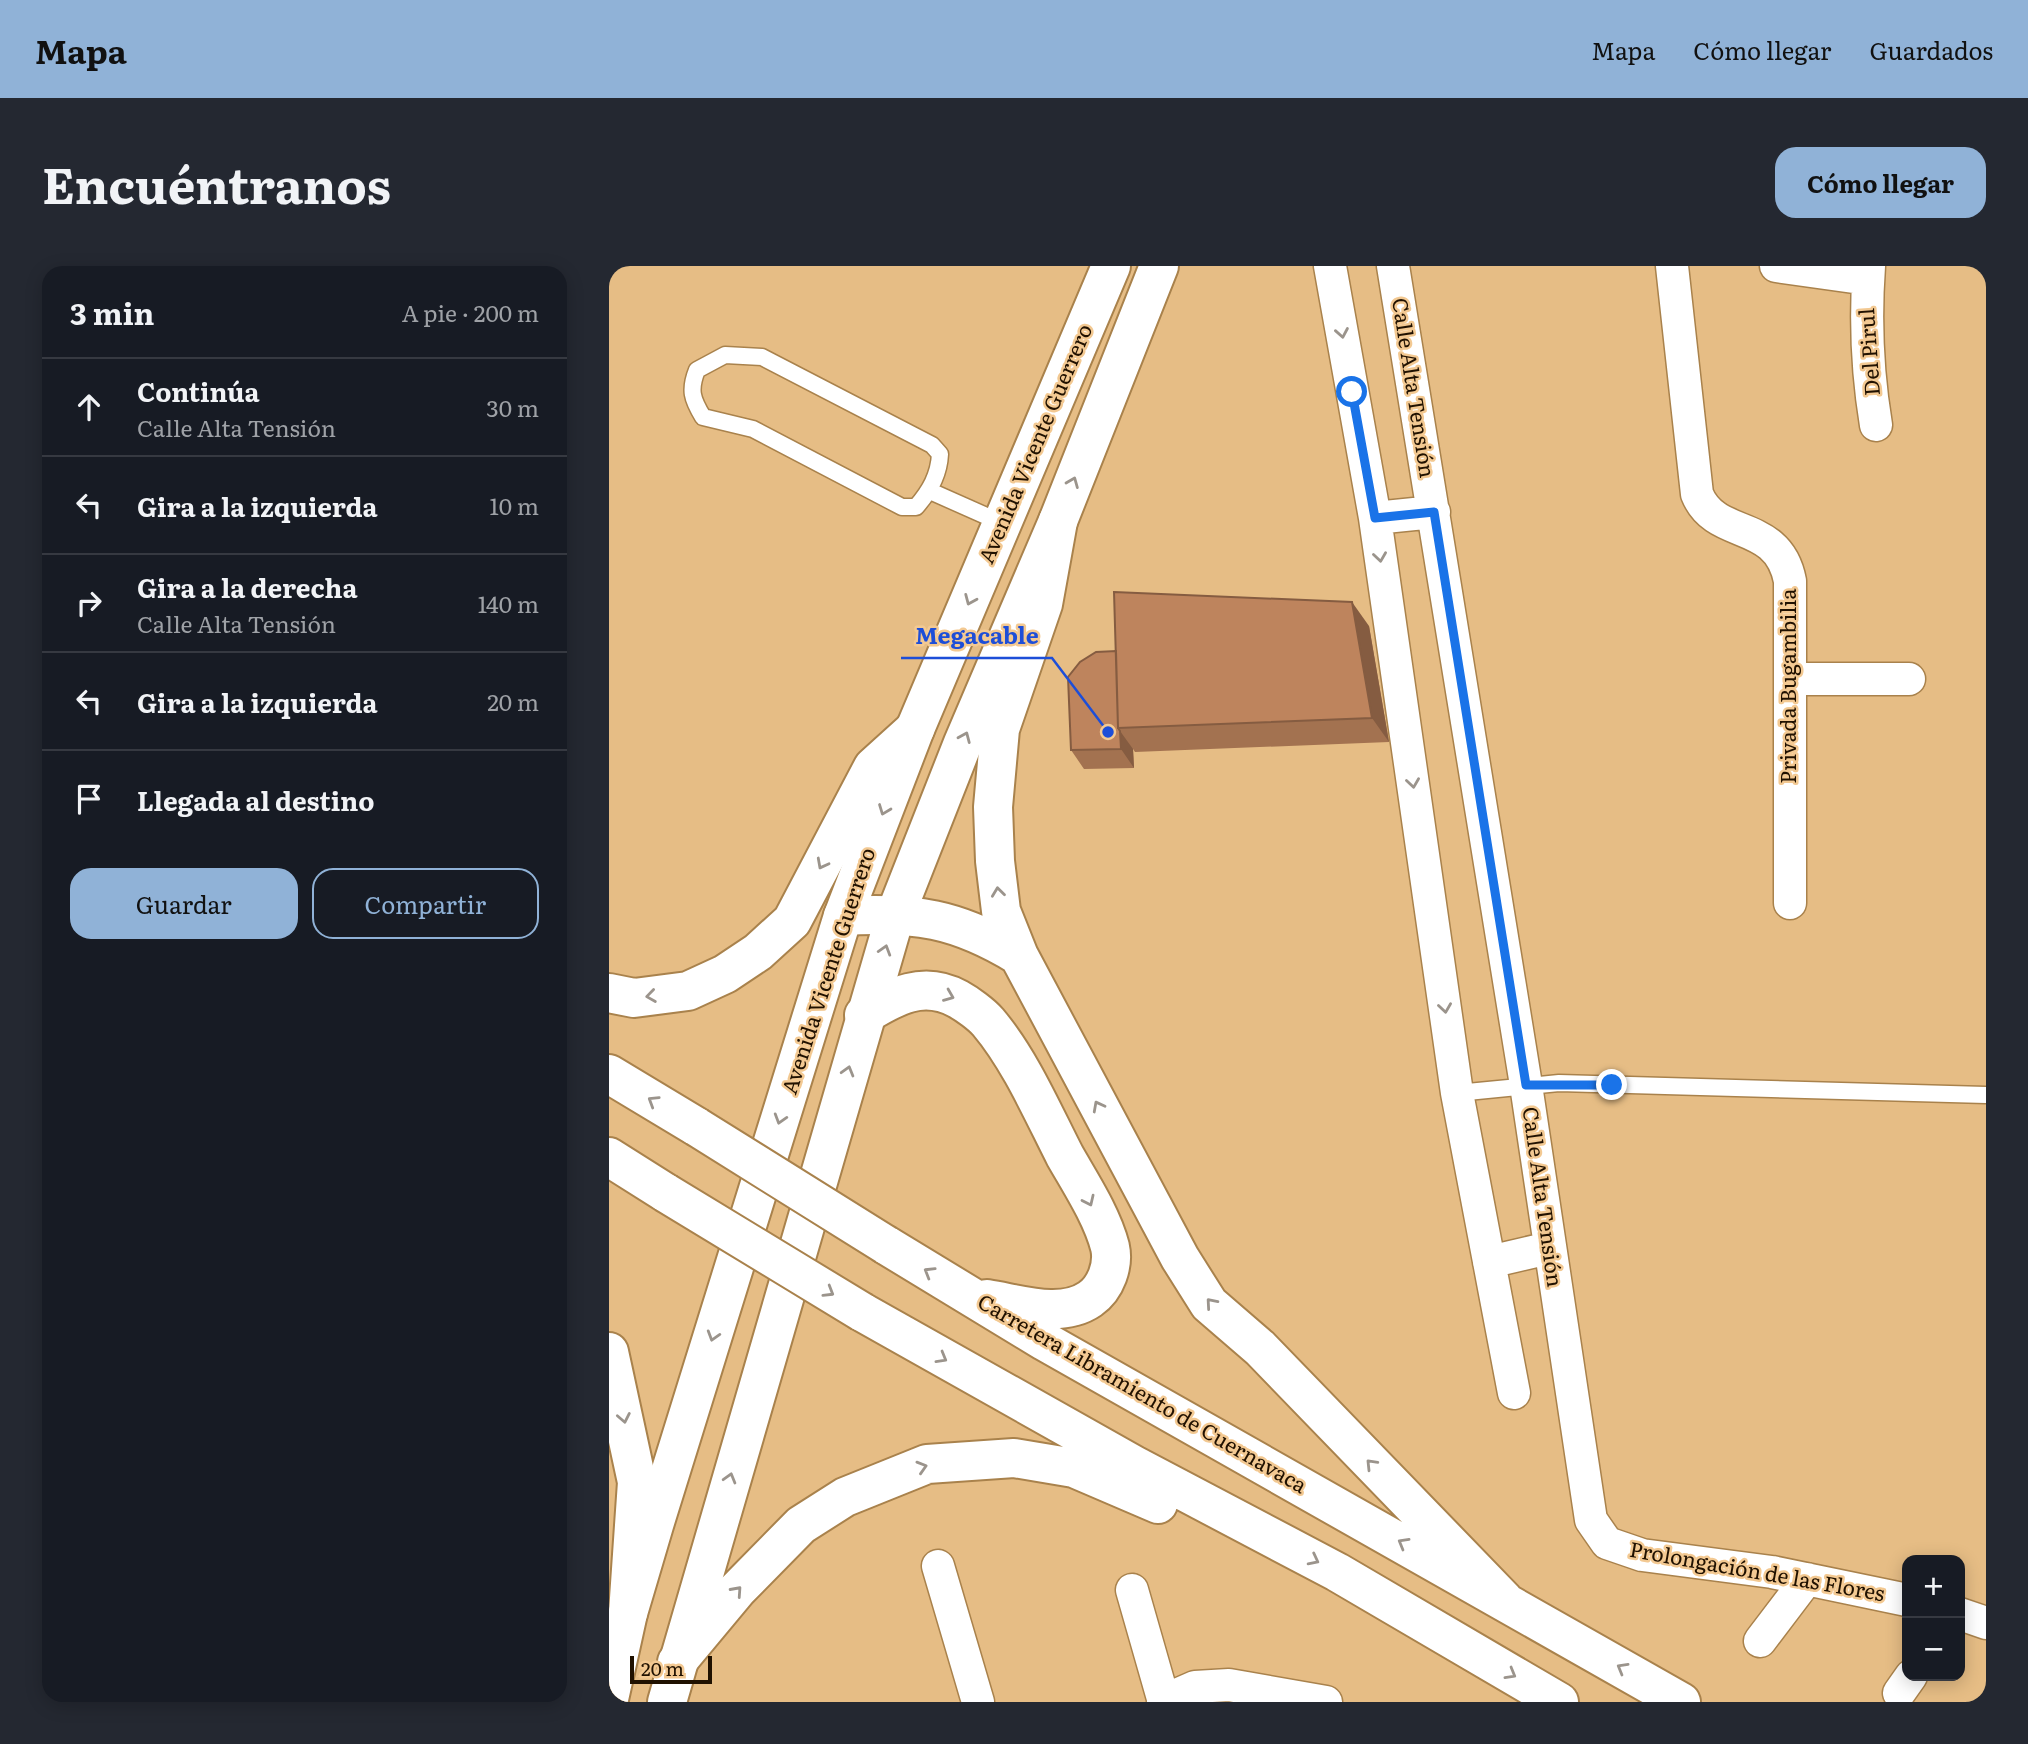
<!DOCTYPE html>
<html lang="es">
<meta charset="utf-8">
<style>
body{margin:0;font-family:Literata,serif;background:#242831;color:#f1f3f6}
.controls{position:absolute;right:21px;bottom:21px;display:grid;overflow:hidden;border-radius:14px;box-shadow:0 4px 18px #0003}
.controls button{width:63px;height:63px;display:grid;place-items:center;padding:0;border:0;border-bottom:2px solid #363941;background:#171b24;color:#f1f3f6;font:35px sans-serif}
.scale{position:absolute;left:21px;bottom:18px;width:82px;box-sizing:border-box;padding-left:7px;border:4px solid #201100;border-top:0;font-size:19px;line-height:24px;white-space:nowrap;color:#201100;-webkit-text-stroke:5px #f3c992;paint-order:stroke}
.stop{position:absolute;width:21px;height:21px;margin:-16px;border:5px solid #1a73e8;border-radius:50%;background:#fff}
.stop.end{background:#1a73e8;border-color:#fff;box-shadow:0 2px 7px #0008}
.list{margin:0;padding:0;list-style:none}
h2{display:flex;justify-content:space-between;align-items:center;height:91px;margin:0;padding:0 28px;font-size:30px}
h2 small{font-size:23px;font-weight:400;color:#9ea1a6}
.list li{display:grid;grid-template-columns:46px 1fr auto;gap:21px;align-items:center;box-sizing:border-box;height:98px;padding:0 28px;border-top:2px solid #363941}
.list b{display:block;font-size:26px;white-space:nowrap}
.list p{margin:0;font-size:23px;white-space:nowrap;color:#9ea1a6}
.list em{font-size:23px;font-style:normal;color:#9ea1a6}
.actions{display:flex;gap:14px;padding:21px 28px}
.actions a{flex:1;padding:16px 0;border:2px solid #90b2d7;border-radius:21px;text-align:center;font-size:24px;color:#90b2d7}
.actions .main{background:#90b2d7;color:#111}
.icon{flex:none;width:38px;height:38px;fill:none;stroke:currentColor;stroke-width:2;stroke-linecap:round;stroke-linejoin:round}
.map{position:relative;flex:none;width:1377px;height:1436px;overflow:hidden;border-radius:21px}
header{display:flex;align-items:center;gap:42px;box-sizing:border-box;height:98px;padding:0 35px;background:#90b2d7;color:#111}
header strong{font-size:33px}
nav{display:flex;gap:38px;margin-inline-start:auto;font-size:24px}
.intro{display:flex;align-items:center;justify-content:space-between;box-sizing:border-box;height:168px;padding:0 42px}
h1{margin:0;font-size:49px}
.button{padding:18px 32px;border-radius:21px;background:#90b2d7;color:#111;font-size:24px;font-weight:700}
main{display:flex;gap:42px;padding:0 42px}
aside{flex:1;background:#171b24;border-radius:21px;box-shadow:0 4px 18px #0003}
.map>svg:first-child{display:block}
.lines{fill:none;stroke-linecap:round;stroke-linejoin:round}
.service-casing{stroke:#a9824c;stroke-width:19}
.minor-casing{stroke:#a9824c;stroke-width:35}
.secondary-casing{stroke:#a9824c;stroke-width:42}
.trunk-casing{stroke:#a9824c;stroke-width:42}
.service{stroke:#fff;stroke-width:16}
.minor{stroke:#fff;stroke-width:32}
.secondary{stroke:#fff;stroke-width:38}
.trunk{stroke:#fff;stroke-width:38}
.trunk-bridge-casing{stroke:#a9824c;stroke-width:42;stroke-linecap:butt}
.trunk-bridge{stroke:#fff;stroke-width:38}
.wall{fill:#a37250}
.shaded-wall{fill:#855c41}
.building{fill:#be845d;stroke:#855c41;stroke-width:2}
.oneway{stroke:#9b948c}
.route{stroke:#1a73e8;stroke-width:9}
.labels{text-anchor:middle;stroke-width:5;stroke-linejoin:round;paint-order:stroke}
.street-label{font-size:21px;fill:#201100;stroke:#f3c992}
.leader{fill:none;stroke:#1d4ed8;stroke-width:2.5}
.callout-dot{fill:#1d4ed8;stroke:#f3c992;stroke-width:2.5}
.callout-label{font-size:23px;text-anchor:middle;font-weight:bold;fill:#1d4ed8;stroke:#f3c992;stroke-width:5;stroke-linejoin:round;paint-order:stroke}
</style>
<header>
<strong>Mapa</strong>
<nav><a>Mapa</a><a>Cómo llegar</a><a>Guardados</a></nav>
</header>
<div class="intro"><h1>Encuéntranos</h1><a class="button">Cómo llegar</a></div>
<main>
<aside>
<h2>3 min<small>A pie · 200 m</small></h2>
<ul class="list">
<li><svg class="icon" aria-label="ahead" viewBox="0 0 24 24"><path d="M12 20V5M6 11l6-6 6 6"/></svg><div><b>Continúa</b><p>Calle Alta Tensión</p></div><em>30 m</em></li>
<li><svg class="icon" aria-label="left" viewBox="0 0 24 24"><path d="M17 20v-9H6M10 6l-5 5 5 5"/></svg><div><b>Gira a la izquierda</b></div><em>10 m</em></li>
<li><svg class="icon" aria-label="right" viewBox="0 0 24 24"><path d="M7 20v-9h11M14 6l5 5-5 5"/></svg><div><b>Gira a la derecha</b><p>Calle Alta Tensión</p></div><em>140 m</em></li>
<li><svg class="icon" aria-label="left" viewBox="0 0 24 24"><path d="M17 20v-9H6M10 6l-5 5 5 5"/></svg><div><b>Gira a la izquierda</b></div><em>20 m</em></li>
<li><svg class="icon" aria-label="arrive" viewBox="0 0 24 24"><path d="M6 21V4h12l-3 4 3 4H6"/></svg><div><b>Llegada al destino</b></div></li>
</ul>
<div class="actions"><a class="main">Guardar</a><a>Compartir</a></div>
</aside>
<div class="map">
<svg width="1377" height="1436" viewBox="0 0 1377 1436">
<rect width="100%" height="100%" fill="#e6bd85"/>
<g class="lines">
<g class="service-casing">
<path id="service" d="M116,89L153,91L323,179L331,188C330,209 321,225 307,241H293L144,163L94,151C83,133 80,124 88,104Z
M321,225L393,257
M848,827L950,817L1377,829"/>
</g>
<g class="minor-casing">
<path id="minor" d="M721,0L766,252L848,827L905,1127
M784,0L917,819L982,1254L998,1277L1033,1289L1163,1306L1298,1334
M1063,0L1088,228C1107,275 1169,252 1181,315V637
M1167,0L1259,13
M1260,0C1256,55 1258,105 1267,159
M766,252L825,246
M1181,413H1300
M880,996L940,982
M329,1300L369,1436
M523,1324L555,1436
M1351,1348L1377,1357
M1151,1375L1198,1313
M1290,1427L1302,1410
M554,1435L586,1421L620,1419L717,1436"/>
</g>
<g class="secondary-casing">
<path id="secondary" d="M0,1433L19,1347L45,1259L234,650L306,463L502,0
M58,1436L287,647L354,477L449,255L550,0"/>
</g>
<g class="trunk-casing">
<path id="trunk" d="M449,255L434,338L391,463L384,541L386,595L392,645L410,690L571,992L600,1038L651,1082L895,1334
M234,650C306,646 348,652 410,690
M0,727L25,732L79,725L116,708L149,686L183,655L264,501L306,463
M255,749C286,730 314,714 349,733C358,738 372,748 379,756C411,794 433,845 456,890C472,918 493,950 501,981C505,999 497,1022 481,1033C452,1053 410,1038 378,1033
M0,808L88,861
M0,891L57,927
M277,979L435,1075L1072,1436
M253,1046L525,1199L728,1306L950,1436
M0,1086L28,1216L19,1347
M68,1396L128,1324L192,1259L236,1231L318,1198L405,1192L465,1202L549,1238"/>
</g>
<use href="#service" class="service"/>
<use href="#minor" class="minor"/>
<use href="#secondary" class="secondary"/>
<use href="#trunk" class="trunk"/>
<g class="trunk-bridge-casing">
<path id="trunk-bridge" d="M88,861L277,979
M57,927L253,1046"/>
</g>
<use href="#trunk-bridge" class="trunk-bridge"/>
</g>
<path class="wall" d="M760,360L780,476L526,486L524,483L525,502L475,503L462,484L507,385Z"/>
<path class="shaded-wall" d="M743,336L760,360L780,476L763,452Z
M511,465L524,483L525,502L512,483Z"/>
<path class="building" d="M505,326L743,336L763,452L509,462Z
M507,385L509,462L511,465L512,483L462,484L459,411L471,396L487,386Z"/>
<defs><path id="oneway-chevron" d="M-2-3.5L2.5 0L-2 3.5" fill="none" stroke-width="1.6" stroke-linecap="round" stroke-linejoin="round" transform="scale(1.75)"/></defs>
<g class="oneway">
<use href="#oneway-chevron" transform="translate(733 67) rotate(80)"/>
<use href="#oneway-chevron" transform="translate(464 216) rotate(-68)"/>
<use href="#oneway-chevron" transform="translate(771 291) rotate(82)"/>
<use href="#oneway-chevron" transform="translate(361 334) rotate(113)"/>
<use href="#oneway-chevron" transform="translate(356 471) rotate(-67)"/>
<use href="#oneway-chevron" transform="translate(804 517) rotate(82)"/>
<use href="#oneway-chevron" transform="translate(275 544) rotate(111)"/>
<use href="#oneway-chevron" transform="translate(213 598) rotate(118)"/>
<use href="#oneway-chevron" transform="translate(389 626) rotate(-97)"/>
<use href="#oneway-chevron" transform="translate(276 684) rotate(-73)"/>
<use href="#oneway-chevron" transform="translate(42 730) rotate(172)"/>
<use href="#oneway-chevron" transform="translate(340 730) rotate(22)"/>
<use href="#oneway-chevron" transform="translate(836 742) rotate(82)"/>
<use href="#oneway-chevron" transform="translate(239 805) rotate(-74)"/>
<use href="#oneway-chevron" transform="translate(44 835) rotate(-148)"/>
<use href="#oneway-chevron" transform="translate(489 840) rotate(-118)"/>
<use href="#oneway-chevron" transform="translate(171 853) rotate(107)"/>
<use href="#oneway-chevron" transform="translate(480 935) rotate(65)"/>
<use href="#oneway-chevron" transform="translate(320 1006) rotate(-149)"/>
<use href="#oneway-chevron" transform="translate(220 1026) rotate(31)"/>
<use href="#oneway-chevron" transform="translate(602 1037) rotate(-131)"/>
<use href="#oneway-chevron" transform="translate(104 1070) rotate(107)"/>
<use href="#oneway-chevron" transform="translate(333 1092) rotate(30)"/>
<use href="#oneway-chevron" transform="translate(15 1152) rotate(79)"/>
<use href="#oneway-chevron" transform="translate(762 1198) rotate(-134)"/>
<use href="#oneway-chevron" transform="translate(313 1201) rotate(-17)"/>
<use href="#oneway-chevron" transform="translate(121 1212) rotate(-74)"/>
<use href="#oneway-chevron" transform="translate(794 1277) rotate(-150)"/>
<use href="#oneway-chevron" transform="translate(705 1294) rotate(27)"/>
<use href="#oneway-chevron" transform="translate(128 1325) rotate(-48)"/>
<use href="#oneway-chevron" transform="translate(1013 1402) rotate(-150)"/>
<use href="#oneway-chevron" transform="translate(902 1408) rotate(30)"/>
</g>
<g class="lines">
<path class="route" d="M743,126L766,252L825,246L917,819H1003"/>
</g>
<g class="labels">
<g class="street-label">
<text transform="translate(1261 86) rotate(-94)" y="7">Del Pirul</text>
<text transform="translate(804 122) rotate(81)" y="7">Calle Alta Tensión</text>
<text transform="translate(427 178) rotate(-67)" y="7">Avenida Vicente Guerrero</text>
<text transform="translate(1180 420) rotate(-90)" y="7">Privada Bugambilia</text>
<text transform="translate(220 705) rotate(-72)" y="7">Avenida Vicente Guerrero</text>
<text transform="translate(933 931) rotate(82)" y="7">Calle Alta Tensión</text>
<text transform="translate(533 1128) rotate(30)" y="7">Carretera Libramiento de Cuernavaca</text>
<text transform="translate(1148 1306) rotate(10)" y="7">Prolongación de las Flores</text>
</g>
</g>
<path class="leader" d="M499 466L443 392H292"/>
<circle class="callout-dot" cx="499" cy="466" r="7"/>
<g class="callout-label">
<text x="368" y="378">Megacable</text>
</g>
</svg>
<div class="controls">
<button>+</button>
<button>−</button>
</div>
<div class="scale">20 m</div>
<div class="stop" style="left:743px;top:126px"></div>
<div class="stop end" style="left:1003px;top:819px"></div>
</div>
</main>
